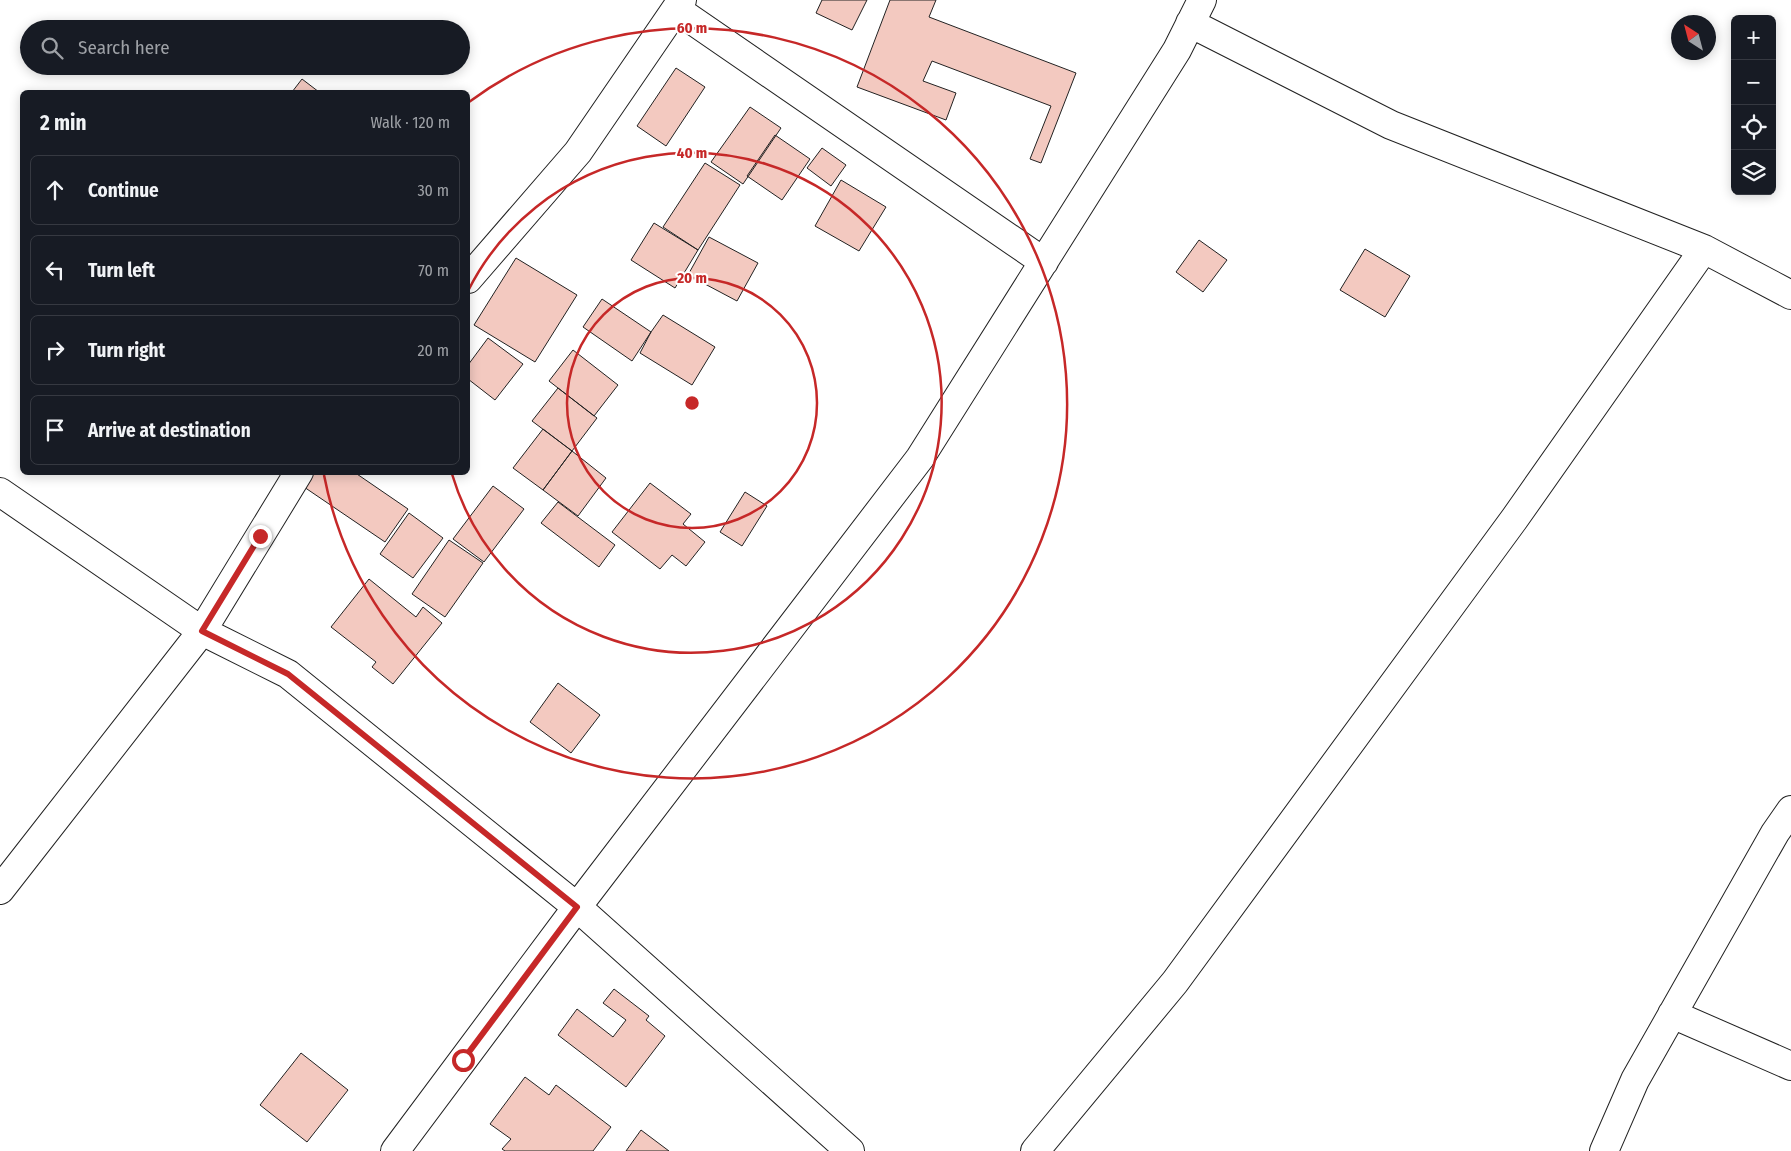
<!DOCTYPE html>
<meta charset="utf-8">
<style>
body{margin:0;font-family:"Fira Sans Condensed",sans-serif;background:#242831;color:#f1f3f6}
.controls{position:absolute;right:15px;top:15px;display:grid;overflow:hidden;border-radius:8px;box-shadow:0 2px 12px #0003}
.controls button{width:45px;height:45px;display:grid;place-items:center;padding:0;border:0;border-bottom:1px solid #363941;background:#171b24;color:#f1f3f6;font:25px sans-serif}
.compass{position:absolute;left:1671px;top:15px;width:45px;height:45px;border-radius:50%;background:#171b24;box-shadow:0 2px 12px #0003;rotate:324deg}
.stop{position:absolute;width:15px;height:15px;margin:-11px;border:4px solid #c62828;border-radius:50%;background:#fff}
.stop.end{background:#c62828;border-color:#fff;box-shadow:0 1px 5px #0008}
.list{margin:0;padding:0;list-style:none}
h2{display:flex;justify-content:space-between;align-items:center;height:65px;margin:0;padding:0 20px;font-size:21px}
h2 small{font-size:16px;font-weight:400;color:#9ea1a6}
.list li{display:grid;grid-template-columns:32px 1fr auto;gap:15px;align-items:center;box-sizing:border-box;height:70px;margin:0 10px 10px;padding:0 10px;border:1px solid #363941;border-radius:8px}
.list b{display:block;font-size:19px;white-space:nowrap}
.list em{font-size:16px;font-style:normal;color:#9ea1a6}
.icon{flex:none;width:28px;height:28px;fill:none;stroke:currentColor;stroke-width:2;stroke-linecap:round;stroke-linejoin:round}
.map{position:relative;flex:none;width:1791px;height:1151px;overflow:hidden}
.search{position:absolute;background:#171b24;box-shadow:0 2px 12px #0003;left:20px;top:20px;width:450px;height:55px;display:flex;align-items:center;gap:12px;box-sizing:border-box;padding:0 18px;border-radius:28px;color:#9ea1a6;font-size:19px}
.panel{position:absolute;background:#171b24;box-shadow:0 2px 12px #0003;left:20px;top:90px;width:450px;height:385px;border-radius:8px}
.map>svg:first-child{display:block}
.building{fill:#f3c9c0;stroke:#222}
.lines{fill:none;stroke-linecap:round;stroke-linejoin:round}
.street-casing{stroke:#222;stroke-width:30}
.street{stroke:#fff;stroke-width:28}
.route{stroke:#c62828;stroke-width:6}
.ring{fill:none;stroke:#c62828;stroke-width:2.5}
.centre{fill:#c62828;stroke:#fff;stroke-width:2.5}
.ring-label{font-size:15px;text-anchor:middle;font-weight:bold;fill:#c62828;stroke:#fff;stroke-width:4;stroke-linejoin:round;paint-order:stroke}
</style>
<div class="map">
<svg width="1791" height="1151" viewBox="0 0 1791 1151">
<rect width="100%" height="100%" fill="#fff"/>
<path class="building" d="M822,0H867L852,30L816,13Z
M890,0H936L929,17L1076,73L1041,163L1030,159L1051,106L932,61L923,81L956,93L946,120L857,87Z
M676,68L705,87L666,146L637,126Z
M302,79L319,92H292Z
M750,107L781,128L743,184L711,162Z
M775,135L810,159L782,200L747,176Z
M822,148L846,165L831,186L807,168Z
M705,163L740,185L698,250L663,227Z
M841,180L886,207L859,251L815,226Z
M654,223L698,250L675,288L631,260Z
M709,237L758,263L737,301L688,275Z
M1199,240L1227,260L1203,292L1176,272Z
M1365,249L1410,276L1385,317L1340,290Z
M516,258L577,295L535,362L474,325Z
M602,299L651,332L632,361L583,327Z
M663,315L715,347L692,385L640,353L651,332Z
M488,338L523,364L495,400L468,379V365Z
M573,350L618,385L594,416L549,381Z
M558,388L597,418L572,451L532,421Z
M543,429L572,451L543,490L513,468Z
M572,451L606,478L578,516L543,490Z
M314,472H354L408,509L385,542L304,487Z
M650,483L691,514L683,524L705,542L686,566L672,555L660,569L612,532Z
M493,486L524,509L484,562L453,539Z
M745,492L767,506L742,546L720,532Z
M558,502L615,545L599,567L541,523Z
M409,513L443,538L413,578L380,554Z
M449,540L483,563L445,617L412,594Z
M369,579L416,617L423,607L442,623L393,684L372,667L376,662L331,627Z
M558,683L600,715L571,753L530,722Z
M614,989L649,1016L646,1020L665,1036L626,1087L558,1035L577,1009L613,1037L626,1020L603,1003Z
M301,1053L348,1090L307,1142L260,1105Z
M525,1077L549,1095L556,1085L611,1127L593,1151H505L502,1149L511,1139L490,1124Z
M641,1130L669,1151H626Z"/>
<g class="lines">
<g class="street-casing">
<path id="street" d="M676,9L1044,262
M1704,249L1791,295
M468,279L578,152L682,0
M0,492L202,631L288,674L577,907L850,1151
M0,890L202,631L299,472
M1672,1014L1791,1066
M395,1151L577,907L920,458L1177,50L1202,0
M1035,1151L1175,982L1515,518L1704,249L1391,125L1190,23
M1604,1151L1635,1080L1775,833L1791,810"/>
</g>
<use href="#street" class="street"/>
</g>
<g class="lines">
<path class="route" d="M260,536L202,631L288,674L577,907L463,1060"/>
</g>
<g class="ring">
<circle cx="692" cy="403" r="125"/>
<path d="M468 291A250 250 0 1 1 452 474"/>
<path d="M469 102A375 375 0 1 1 324 475"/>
</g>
<circle cx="692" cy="403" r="8" class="centre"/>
<g class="ring-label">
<text x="692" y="33">60 m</text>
<text x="692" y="158">40 m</text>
<text x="692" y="283">20 m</text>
</g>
</svg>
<div class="controls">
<button>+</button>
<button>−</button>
<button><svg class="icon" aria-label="locate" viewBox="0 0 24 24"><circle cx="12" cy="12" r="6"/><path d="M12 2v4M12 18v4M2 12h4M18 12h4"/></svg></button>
<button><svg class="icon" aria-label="layers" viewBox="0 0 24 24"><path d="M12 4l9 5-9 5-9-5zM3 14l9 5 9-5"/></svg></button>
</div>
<svg class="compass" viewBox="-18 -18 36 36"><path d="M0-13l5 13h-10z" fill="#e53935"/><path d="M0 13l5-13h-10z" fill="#9ea1a6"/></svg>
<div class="stop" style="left:463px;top:1060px"></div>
<div class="stop end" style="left:260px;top:536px"></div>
<div class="search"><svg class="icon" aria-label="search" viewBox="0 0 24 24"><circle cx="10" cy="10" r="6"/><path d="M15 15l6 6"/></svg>Search here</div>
<section class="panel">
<h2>2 min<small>Walk · 120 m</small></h2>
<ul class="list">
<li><svg class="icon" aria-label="ahead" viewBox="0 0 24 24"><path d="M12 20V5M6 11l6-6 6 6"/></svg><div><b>Continue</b></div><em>30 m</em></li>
<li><svg class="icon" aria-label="left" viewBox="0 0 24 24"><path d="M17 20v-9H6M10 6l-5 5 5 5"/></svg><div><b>Turn left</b></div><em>70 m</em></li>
<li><svg class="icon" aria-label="right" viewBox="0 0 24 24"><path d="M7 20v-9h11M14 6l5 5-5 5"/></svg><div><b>Turn right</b></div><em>20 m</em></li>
<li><svg class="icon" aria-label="arrive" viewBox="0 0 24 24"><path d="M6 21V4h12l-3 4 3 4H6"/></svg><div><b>Arrive at destination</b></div></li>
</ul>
</section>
</div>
